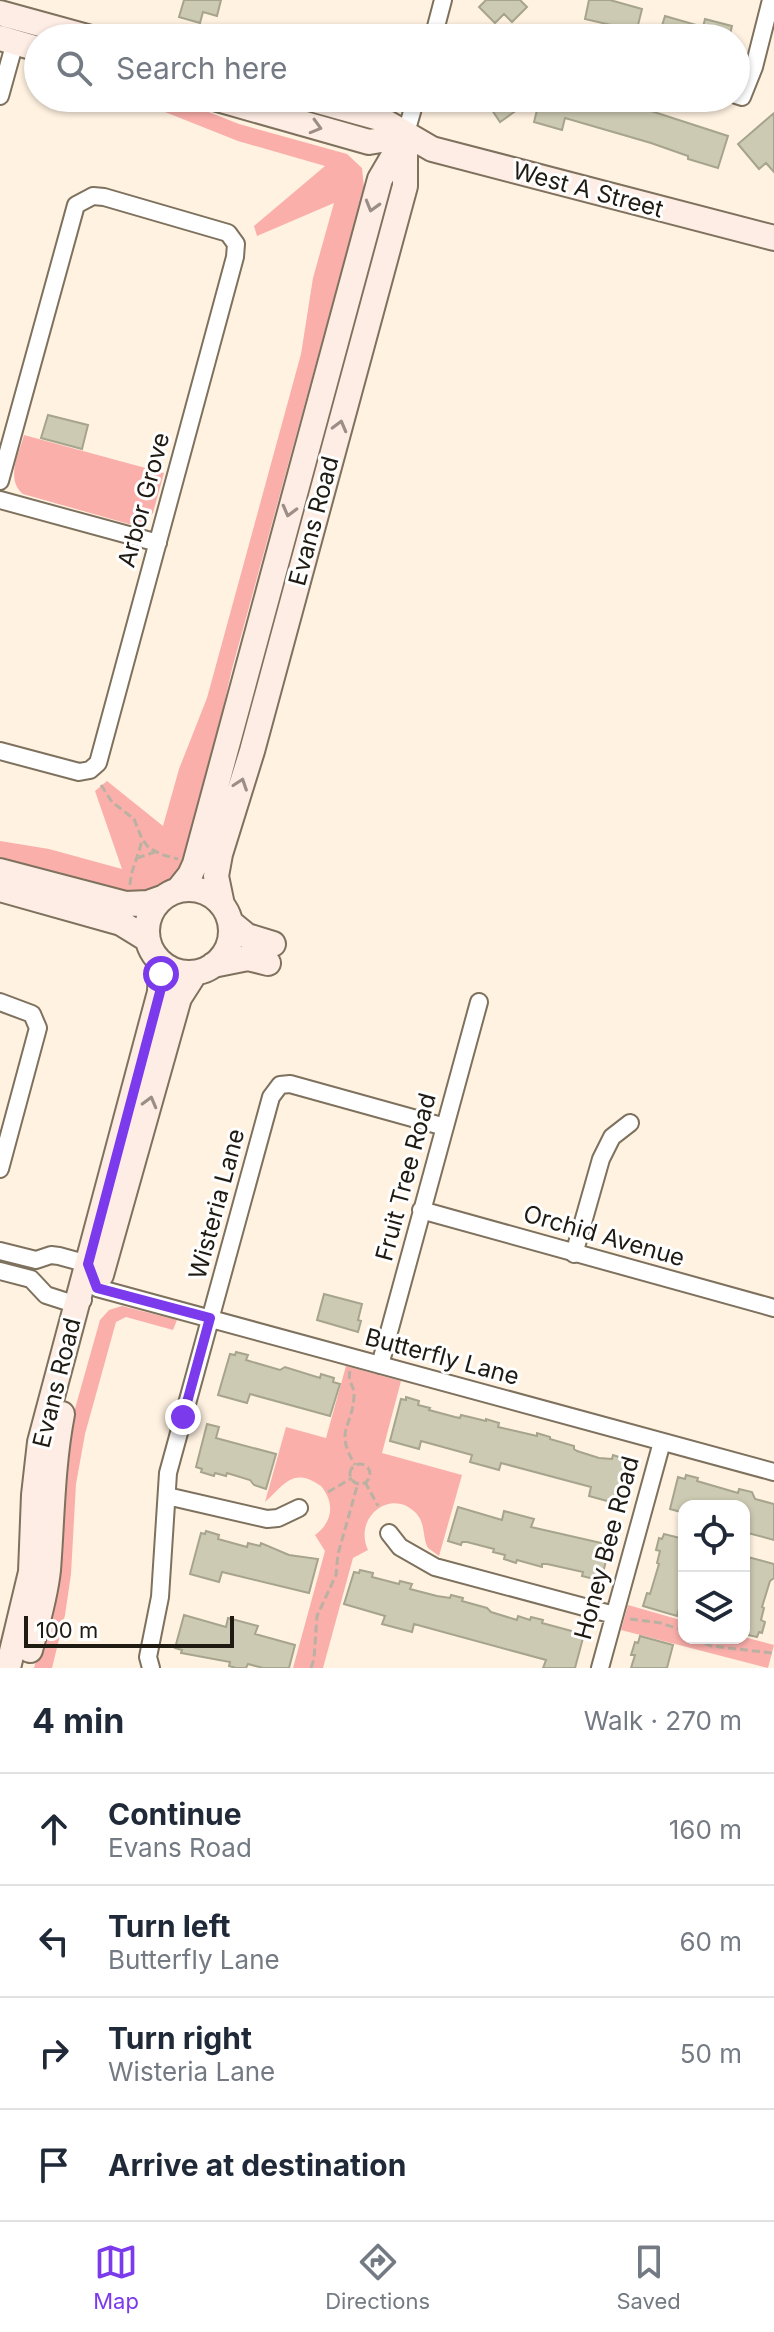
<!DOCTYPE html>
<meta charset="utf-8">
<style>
body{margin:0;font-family:Inter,sans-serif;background:#f2f2f3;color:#1f2937}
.controls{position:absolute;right:24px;bottom:24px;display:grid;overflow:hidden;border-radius:16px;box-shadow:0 2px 6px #0004}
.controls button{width:72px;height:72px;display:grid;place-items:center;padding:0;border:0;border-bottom:2px solid #e0e1e3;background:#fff;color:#1f2937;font:40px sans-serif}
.scale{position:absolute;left:24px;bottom:20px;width:210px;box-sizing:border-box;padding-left:8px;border:4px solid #1f1a12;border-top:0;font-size:22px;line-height:28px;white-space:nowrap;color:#1f1a12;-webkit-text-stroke:6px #fff;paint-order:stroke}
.stop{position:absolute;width:24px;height:24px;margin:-18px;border:6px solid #7c3aed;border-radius:50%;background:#fff}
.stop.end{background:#7c3aed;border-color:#fff;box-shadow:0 2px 8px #0008}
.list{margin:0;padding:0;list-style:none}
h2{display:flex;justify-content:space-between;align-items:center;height:104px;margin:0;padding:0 32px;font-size:34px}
h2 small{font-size:26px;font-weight:400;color:#747a83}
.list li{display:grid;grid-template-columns:52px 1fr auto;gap:24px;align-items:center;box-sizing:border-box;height:112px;padding:0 32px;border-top:2px solid #e0e1e3}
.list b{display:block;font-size:30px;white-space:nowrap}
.list p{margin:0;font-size:26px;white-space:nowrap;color:#747a83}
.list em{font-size:26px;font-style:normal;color:#747a83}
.icon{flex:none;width:44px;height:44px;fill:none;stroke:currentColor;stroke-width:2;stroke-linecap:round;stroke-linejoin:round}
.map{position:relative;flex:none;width:774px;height:1668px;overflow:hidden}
.search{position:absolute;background:#fff;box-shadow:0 2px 6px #0004;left:24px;right:24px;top:24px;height:88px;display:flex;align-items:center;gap:20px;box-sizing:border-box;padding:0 28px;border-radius:44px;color:#747a83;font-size:30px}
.sheet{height:552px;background:#fff}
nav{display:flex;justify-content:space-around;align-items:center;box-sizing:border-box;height:112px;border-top:2px solid #e0e1e3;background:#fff;font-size:22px;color:#747a83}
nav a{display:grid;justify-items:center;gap:4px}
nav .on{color:#7c3aed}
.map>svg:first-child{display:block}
.green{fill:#faafab}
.building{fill:#cccab2;stroke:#a6a48c;stroke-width:2}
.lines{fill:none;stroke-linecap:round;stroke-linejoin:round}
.street-casing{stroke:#7e715d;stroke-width:20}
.secondary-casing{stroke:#7e715d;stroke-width:28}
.path{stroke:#bbb1a2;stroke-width:3;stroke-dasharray:8 4;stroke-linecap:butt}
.street{stroke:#fff;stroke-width:16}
.secondary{stroke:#feede4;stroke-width:24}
.oneway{stroke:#9a8e86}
.route{stroke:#7c3aed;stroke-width:10}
.labels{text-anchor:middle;stroke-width:6;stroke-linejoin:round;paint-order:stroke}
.street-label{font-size:24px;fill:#1f1a12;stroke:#fff}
</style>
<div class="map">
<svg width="774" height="1668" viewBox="0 0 774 1668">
<rect width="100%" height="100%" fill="#fff2e1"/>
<path class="green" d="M112,98H173L239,124L347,154L362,168L364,188L232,669L188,861L173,884L164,888L132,896L0,862V841L49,849L122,869L95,791L107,781L163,826L179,769L207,698L301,354L313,278L334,203L257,236L254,226L325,166L238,141L165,112Z
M24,435L164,473L153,513L144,523L129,524L23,494C5,479 19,454 24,435Z
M122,1306L177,1320L173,1330L126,1317L116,1322L85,1434L76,1484L71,1574L65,1615L52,1668H34L46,1624L69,1430L100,1320L109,1310Z
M346,1366L401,1381L382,1453L462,1475L439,1556L428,1548C422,1537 426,1524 416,1513C391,1487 353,1517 368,1550L353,1558L323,1668H293L325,1551L315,1535C333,1522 335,1503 321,1486C293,1466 284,1485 265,1502L286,1427L326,1438Z
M628,1605L684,1621V1638L744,1637L774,1645L768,1668L621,1630Z"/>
<path class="building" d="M184,0H221L217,16L203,12L200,23L179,17Z
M486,0H520L527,7L512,22L504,14L495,23L479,7Z
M589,0H610L642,9L638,25L660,32L665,16L703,27L705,19L732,26L729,38H628L622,36L624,28L585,19Z
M484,98H519L524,105L500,122Z
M540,98H611L728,136L718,168L688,159V156L651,143L565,118L562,130L534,122Z
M774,113V172L766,163L759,169L738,144Z
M48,415L88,425L82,449L41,438Z
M324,1294L362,1304L358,1320L361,1321L358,1332L317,1320Z
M236,1352L248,1355L246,1360L280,1370L285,1367L320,1378L321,1374L334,1378L333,1382L340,1384L330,1416L250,1394L247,1403L218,1395L230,1354L235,1355Z
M406,1397L419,1401L418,1405L430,1408L429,1410L455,1417L460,1418L461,1415L486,1421V1419L499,1423L498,1427L537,1436V1433L550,1437V1439L574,1446V1449L577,1451L599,1458L612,1459L613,1455L625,1459L624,1462L629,1463L618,1504L589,1496L591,1487L501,1463L499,1470L470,1462L472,1455L421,1441L419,1449L390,1441L401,1399L406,1400Z
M207,1424L219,1427L216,1438L276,1454L266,1489L254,1485L250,1480L227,1473L226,1476L215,1473L214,1476L201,1472L202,1469L196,1467Z
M686,1475L698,1478L697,1481L738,1493L739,1489L752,1492L755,1499L774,1504V1540L744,1532V1506H684V1513L670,1509L678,1477L685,1479Z
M458,1507L502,1520L504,1511L534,1519L531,1527L610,1545L602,1577L595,1576L594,1579L582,1576L583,1572L547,1564H542V1567L517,1560L516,1563L504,1559L505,1555L493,1552L494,1549L467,1542H462L461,1545L448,1541Z
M206,1531L219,1535L218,1539L247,1547L248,1543L260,1546L261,1543L289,1555L318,1559L309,1593L222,1572L219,1582L190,1574L201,1533L205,1534Z
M664,1534L684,1539V1590L677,1616L643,1606L647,1593L650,1594L659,1564L657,1563L660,1551L656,1550L659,1538L662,1539Z
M744,1556L774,1564V1578L770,1581L762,1607L764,1608L761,1620L765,1622L762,1633L759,1632L757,1637L744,1634Z
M360,1570L373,1573L372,1577L399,1584L400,1581L412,1584L410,1589L437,1596L450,1598L451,1595L463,1598L462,1601L487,1608L491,1612L517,1620L518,1616L530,1620L531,1617L543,1620L542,1623L579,1633L578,1636L583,1638L575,1668H543L546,1660L414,1624L412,1632L382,1624L385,1616L344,1604L354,1572L359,1573Z
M184,1615L226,1627L228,1618L258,1626L255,1634L295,1645L289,1668H263L248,1664L246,1668H236L229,1666L230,1662L181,1653L182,1650L175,1648Z
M640,1636L673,1645L667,1668H631L635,1655H631L635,1642L638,1643Z"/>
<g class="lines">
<g class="street-casing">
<path id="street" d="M433,38L443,0
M736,95L742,97L754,67L771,0
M0,96L15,42
M405,136L416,98
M0,481L76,205L93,196L104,197L228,233L236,244L235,257L98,763L90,770L79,772L0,751
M0,500L158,543
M0,1002L32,1014L38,1028L0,1169
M421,1210L774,1308
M0,1251L36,1260L51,1255L59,1256L88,1264L91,1272
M574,1254L601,1159L612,1137L630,1123
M0,1271L31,1279L46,1295L77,1305L83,1300
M97,1288L774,1472
M380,1365L479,1002
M167,1496L267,1519L278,1518L299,1508
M389,1533L400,1547L435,1567L614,1615
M151,1668L148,1657L160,1597L168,1473L271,1097L280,1085L290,1084L445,1127
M600,1668L662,1442"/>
</g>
<g class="secondary-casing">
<path id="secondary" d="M0,13L91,38
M0,38L38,49
M214,98L369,142L405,136
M307,98L379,118L432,149L774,238
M0,871L126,904L148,903L162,898
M147 931a42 42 0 1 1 84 0a42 42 0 1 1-84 0Z
M0,889L121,923L147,939
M178,890L190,875L195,864L380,179L404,138
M222,905L216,876L220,854L252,751L405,186V136
M230,922L247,936L273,944
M213,965L248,958L268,963
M101,1275L179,998L195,973
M30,1650C37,1624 45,1598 48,1570C52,1518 52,1466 62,1414
M8,1668L31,1572L34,1495L40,1442L160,992L161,963"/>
</g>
<path class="path" d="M101,785L112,802L134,819L142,839L149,848L163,855L178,859
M137,858L155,852
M130,885C131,868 139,856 142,839
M350,1371C347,1382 355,1386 354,1396C352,1430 334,1429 355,1465
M350 1474a10 10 0 1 1 20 0a10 10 0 1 1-20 0Z
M365,1482L378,1506
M328,1492L352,1478
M630,1619L661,1623L684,1631
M694,1638L711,1646L772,1653
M311,1668L314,1659L317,1616L336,1575L338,1554L358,1483"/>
<use href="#street" class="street"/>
<use href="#secondary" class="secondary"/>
</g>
<defs><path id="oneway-chevron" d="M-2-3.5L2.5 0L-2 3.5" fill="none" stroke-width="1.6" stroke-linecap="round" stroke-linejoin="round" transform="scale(2)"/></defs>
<g class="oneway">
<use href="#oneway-chevron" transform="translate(316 127) rotate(16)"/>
<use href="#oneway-chevron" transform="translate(372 206) rotate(106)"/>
<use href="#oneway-chevron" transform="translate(340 426) rotate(-75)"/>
<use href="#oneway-chevron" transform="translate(289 511) rotate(105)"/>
<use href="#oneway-chevron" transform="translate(241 784) rotate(-71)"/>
<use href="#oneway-chevron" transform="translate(150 1102) rotate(-75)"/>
</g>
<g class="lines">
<path class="route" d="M161,974L160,992L88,1264L97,1288L210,1318L183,1417"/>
</g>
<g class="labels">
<g class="street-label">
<text transform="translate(588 190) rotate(15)" y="8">West A Street</text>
<text transform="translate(144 500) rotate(-75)" y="8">Arbor Grove</text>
<text transform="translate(314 521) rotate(-75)" y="8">Evans Road</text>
<text transform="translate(406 1177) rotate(-75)" y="8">Fruit Tree Road</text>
<text transform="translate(217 1204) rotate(-75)" y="8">Wisteria Lane</text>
<text transform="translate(604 1236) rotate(16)" y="8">Orchid Avenue</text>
<text transform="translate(442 1357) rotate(15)" y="8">Butterfly Lane</text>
<text transform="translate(57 1383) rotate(-76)" y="8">Evans Road</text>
<text transform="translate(607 1548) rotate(-75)" y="8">Honey Bee Road</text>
</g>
</g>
</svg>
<div class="controls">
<button><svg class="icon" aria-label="locate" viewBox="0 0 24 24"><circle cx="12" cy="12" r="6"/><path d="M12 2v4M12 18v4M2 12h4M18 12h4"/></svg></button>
<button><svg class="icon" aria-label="layers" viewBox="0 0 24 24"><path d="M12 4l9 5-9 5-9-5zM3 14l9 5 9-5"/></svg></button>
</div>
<div class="scale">100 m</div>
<div class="stop" style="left:161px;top:974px"></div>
<div class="stop end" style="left:183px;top:1417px"></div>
<div class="search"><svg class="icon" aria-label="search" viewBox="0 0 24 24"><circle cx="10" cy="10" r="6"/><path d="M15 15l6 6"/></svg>Search here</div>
</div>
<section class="sheet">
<h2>4 min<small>Walk · 270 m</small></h2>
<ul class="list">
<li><svg class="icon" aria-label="ahead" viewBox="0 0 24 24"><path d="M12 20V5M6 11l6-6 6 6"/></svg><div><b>Continue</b><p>Evans Road</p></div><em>160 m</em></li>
<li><svg class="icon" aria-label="left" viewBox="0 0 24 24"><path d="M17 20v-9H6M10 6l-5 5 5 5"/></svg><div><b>Turn left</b><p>Butterfly Lane</p></div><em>60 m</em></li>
<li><svg class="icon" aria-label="right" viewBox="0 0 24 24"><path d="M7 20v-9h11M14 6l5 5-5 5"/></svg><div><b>Turn right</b><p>Wisteria Lane</p></div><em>50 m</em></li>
<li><svg class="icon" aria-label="arrive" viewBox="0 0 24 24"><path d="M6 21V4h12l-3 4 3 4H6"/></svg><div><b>Arrive at destination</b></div></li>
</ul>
</section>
<nav>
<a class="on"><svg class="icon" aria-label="map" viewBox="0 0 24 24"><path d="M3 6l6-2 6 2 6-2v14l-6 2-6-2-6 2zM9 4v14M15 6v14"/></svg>Map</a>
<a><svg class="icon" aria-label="directions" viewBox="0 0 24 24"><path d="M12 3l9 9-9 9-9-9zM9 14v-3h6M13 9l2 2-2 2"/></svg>Directions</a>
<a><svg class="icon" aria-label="saved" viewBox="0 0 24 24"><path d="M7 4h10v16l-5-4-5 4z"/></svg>Saved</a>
</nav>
